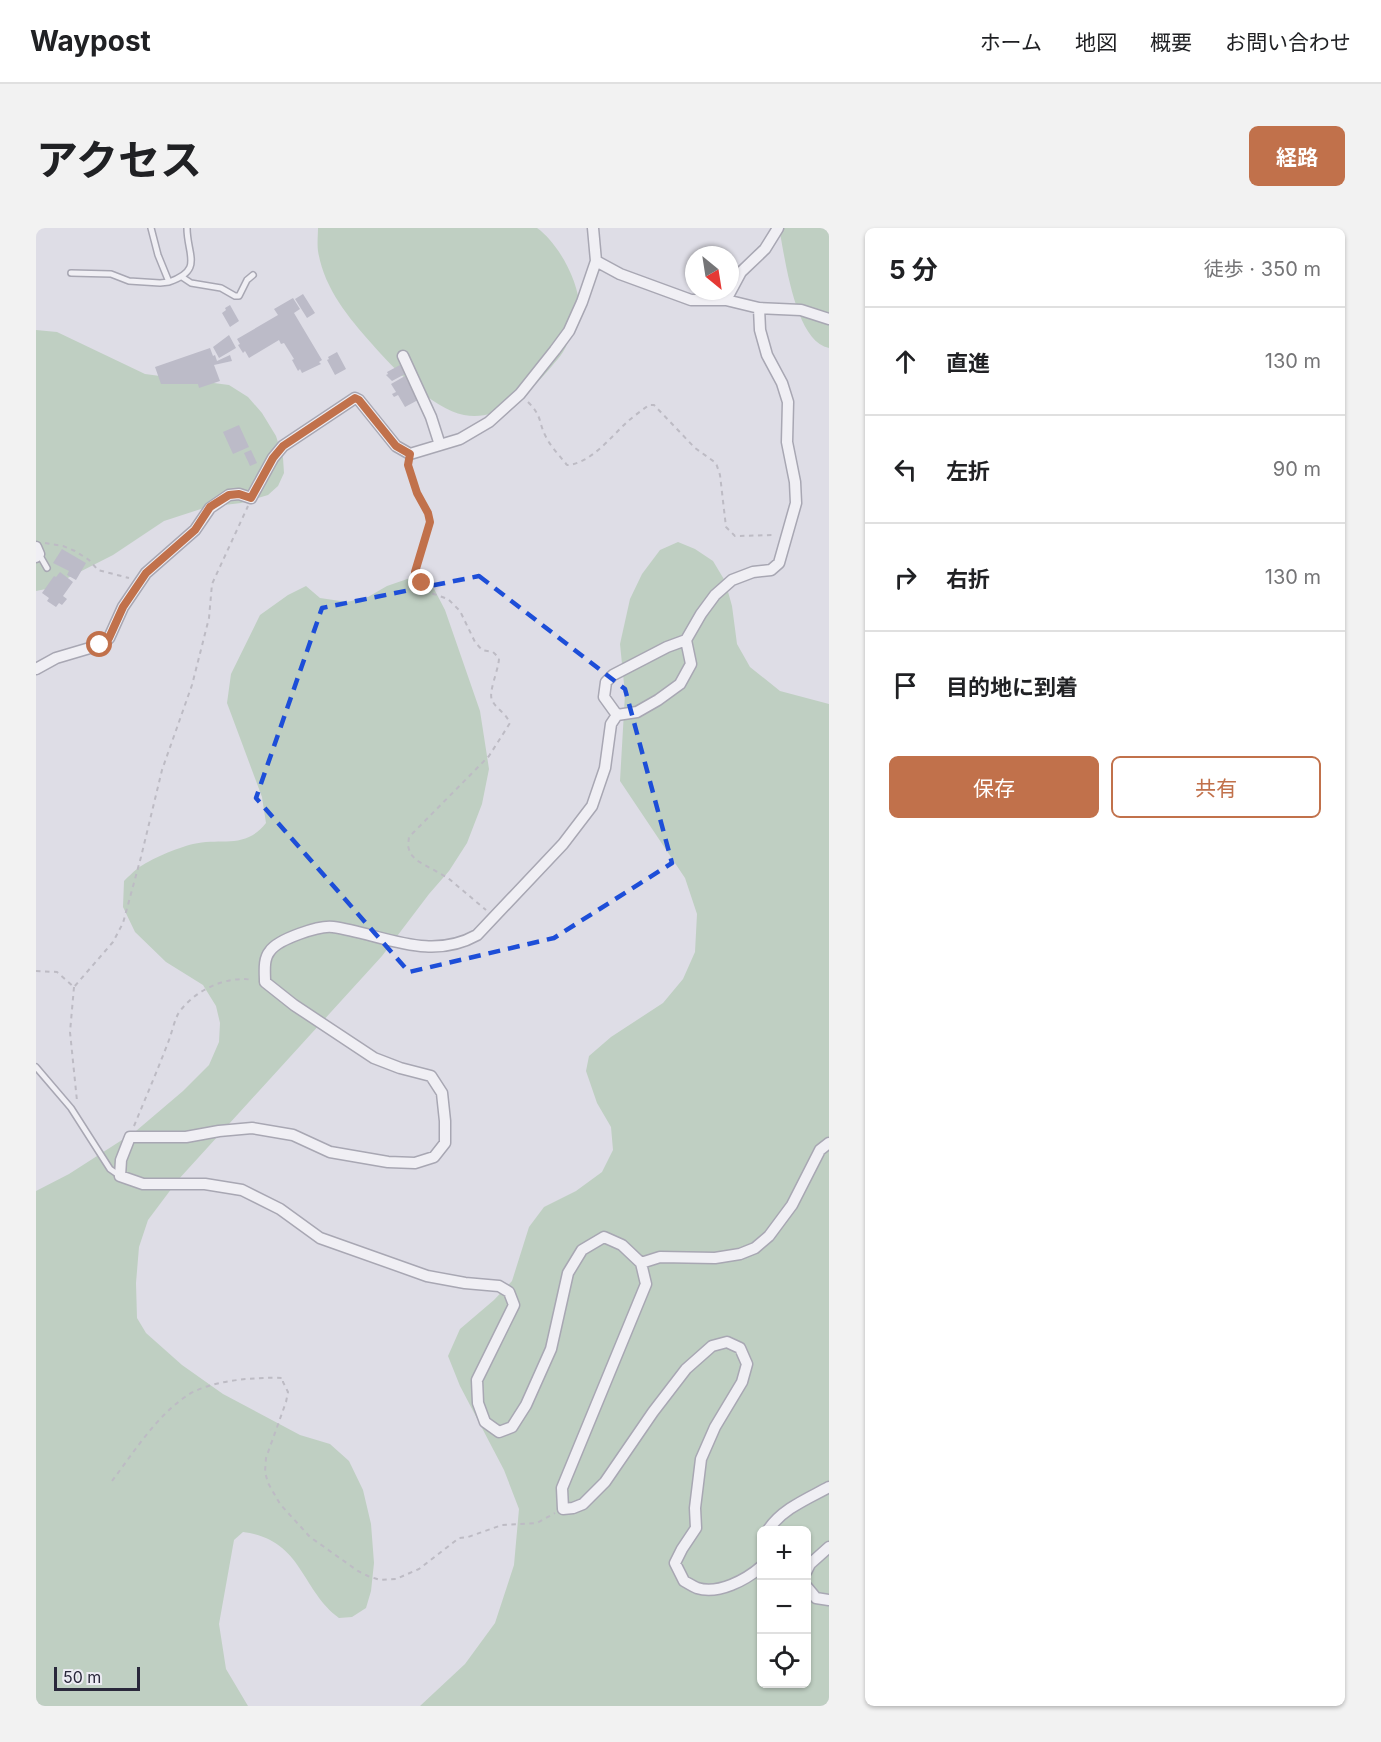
<!DOCTYPE html>
<html lang="ja">
<meta charset="utf-8">
<style>
body{margin:0;font-family:Inter,"Noto Sans JP",sans-serif;background:#f2f2f2;color:#202124}
.controls{position:absolute;right:18px;bottom:18px;display:grid;overflow:hidden;border-radius:9px;box-shadow:0 2px 4px #0004}
.controls button{width:54px;height:54px;display:grid;place-items:center;padding:0;border:0;border-bottom:2px solid #e0e0e0;background:#fff;color:#202124;font:30px sans-serif}
.compass{position:absolute;left:649px;top:18px;width:54px;height:54px;border-radius:50%;background:#fff;box-shadow:0 2px 4px #0004;rotate:150deg}
.scale{position:absolute;left:18px;bottom:15px;width:86px;box-sizing:border-box;padding-left:6px;border:3px solid #2a283b;border-top:0;font-size:16px;line-height:21px;white-space:nowrap;color:#2a283b;-webkit-text-stroke:4px #edecf4;paint-order:stroke}
.stop{position:absolute;width:18px;height:18px;margin:-14px;border:4px solid #c1714b;border-radius:50%;background:#fff}
.stop.end{background:#c1714b;border-color:#fff;box-shadow:0 2px 6px #0008}
.list{margin:0;padding:0;list-style:none}
h2{display:flex;justify-content:space-between;align-items:center;height:78px;margin:0;padding:0 24px;font-size:26px}
h2 small{font-size:20px;font-weight:400;color:#757577}
.list li{display:grid;grid-template-columns:39px 1fr auto;gap:18px;align-items:center;box-sizing:border-box;height:108px;padding:0 24px;border-top:2px solid #e0e0e0}
.list b{display:block;font-size:22px;white-space:nowrap}
.list em{font-size:20px;font-style:normal;color:#757577}
.actions{display:flex;gap:12px;padding:18px 24px}
.actions a{flex:1;padding:14px 0;border:2px solid #c1714b;border-radius:9px;text-align:center;font-size:21px;color:#c1714b}
.actions .main{background:#c1714b;color:#fff}
.icon{flex:none;width:33px;height:33px;fill:none;stroke:currentColor;stroke-width:2;stroke-linecap:round;stroke-linejoin:round}
.map{position:relative;flex:none;width:793px;height:1478px;overflow:hidden;border-radius:9px}
header{display:flex;align-items:center;gap:36px;box-sizing:border-box;height:84px;padding:0 30px;background:#fff;border-bottom:2px solid #e0e0e0}
header strong{font-size:28px}
nav{display:flex;gap:33px;margin-inline-start:auto;font-size:21px}
.intro{display:flex;align-items:center;justify-content:space-between;box-sizing:border-box;height:144px;padding:0 36px}
h1{margin:0;font-size:42px}
.button{padding:15px 27px;border-radius:9px;background:#c1714b;color:#fff;font-size:21px;font-weight:700}
main{display:flex;gap:36px;padding:0 36px}
aside{flex:1;background:#fff;border-radius:9px;box-shadow:0 2px 4px #0004}
.map>svg:first-child{display:block}
.green{fill:#bfcfc2;fill-rule:evenodd}
.building{fill:#bcbbc8}
.lines{fill:none;stroke-linecap:round;stroke-linejoin:round}
.service-casing{stroke:#a8a7b3;stroke-width:8}
.minor-casing{stroke:#a8a7b3;stroke-width:13}
.path{stroke:#bdbbc4;stroke-width:2;stroke-dasharray:4.5 4.5;stroke-linecap:butt}
.service{stroke:#f0eff4;stroke-width:5}
.minor{stroke:#f0eff4;stroke-width:10}
.route{stroke:#c1714b;stroke-width:8}
.marked{fill:none;stroke:#1d4ed8;stroke-width:4.5;stroke-dasharray:12 8;stroke-linejoin:round}
</style>
<header>
<strong>Waypost</strong>
<nav><a>ホーム</a><a>地図</a><a>概要</a><a>お問い合わせ</a></nav>
</header>
<div class="intro"><h1>アクセス</h1><a class="button">経路</a></div>
<main>
<div class="map">
<svg width="793" height="1478" viewBox="0 0 793 1478">
<rect width="100%" height="100%" fill="#dedde6"/>
<path class="green" d="M282,0H501C523,15 547,60 543,87C543,92 539,98 536,104C533,110 531,118 527,124C524,129 519,134 516,138C495,163 464,194 428,187C397,181 357,140 336,116C312,89 288,60 282,23C281,16 282,7 282,0Z
M743,0H793V120C759,114 749,29 743,0Z
M0,102L21,104L109,146L193,157L212,169L226,185L240,208L247,230L248,245L242,258L232,267L205,275L171,279L128,293L77,327L10,361L0,363Z
M642,314L659,321L677,333L689,353L696,378L701,416L714,439L744,463L793,476V1478H384L429,1436L459,1395L478,1337L483,1281L468,1242L424,1158L412,1128L424,1101L458,1072L476,1053L493,999L508,979L540,963L566,944L577,922L575,899L561,875L550,843L553,828L575,809L627,775L647,751L659,724L661,686L649,650L584,553L589,466L584,416L594,371L606,346L624,322ZM726,1302H770V1456H726Z
M380,348L395,355L409,382L444,483L453,541L446,576L431,615L413,643L393,666L346,728L142,952L112,992L103,1019L100,1055L101,1090L110,1105L146,1137L187,1166L264,1207L294,1216L313,1233L327,1262L335,1296L338,1335L335,1363L330,1380L316,1389L303,1390C264,1361 267,1312 207,1304L198,1312L183,1396L190,1441L212,1478H0V963L33,946L100,903L147,863L173,837L183,814L184,795L180,778L167,757L130,734L99,704L87,679L88,653C92,649 97,644 101,641C114,631 141,620 157,616C185,609 209,622 230,595L226,569L191,475L195,446L224,387L252,367L270,358L284,370L311,374L332,369L351,358Z"/>
<path class="building" d="M267,66L279,85L271,90L259,71Z
M257,70L264,81L258,85L286,132L283,134L285,136L266,145L264,141L262,143L256,132L258,131L248,115L245,116L243,112L213,130L209,123L207,125L202,117L204,116L201,111L242,87L238,81Z
M194,77L203,93L194,99L186,85L190,82L189,80Z
M193,107L200,120L183,130L177,119Z
M174,120L177,128L179,127L181,133L194,127L196,133L178,137L184,153L163,160L162,156H125L119,139Z
M301,124L310,141L299,147L291,132L293,131L292,129Z
M364,137L369,146L356,153L350,147L352,146L351,144Z
M369,148L382,172L369,179L362,167L358,169L356,166L360,164L355,156Z
M203,197L213,219L197,226L187,204Z
M215,222L221,235L214,238L208,225Z
M26,321L50,335L40,352L31,347L33,343L17,335Z
M24,344L37,354L27,368L31,371L26,377L23,375L20,379L11,373L13,370L6,365L18,348L20,349Z"/>
<g class="lines">
<g class="service-casing">
<path id="service" d="M35,45L75,46L93,53L124,55L133,54L122,27L115,0
M146,49L155,55L185,60L199,68H203L211,52L217,47
M133,54C168,42 151,27 151,0
M3,326L11,340
M0,839L35,880L74,941L84,948"/>
</g>
<g class="minor-casing">
<path id="minor" d="M560,33L584,46L655,72H690L723,80L765,82L793,91
M690,72L705,44L729,21L742,0
M723,80L724,102L731,127L746,155L752,174L751,214L759,254L760,275L743,335L735,342L717,344L696,352L679,367L665,386L650,412L655,436L644,456L622,472L601,484L581,487L575,496L569,540L556,578L527,616L441,707C393,734 346,706 297,699C284,697 242,711 234,723C227,731 229,744 229,754L258,777L338,830L364,840L395,848L406,865L409,893V915L398,929L379,935L352,934L294,924L257,907L216,900L183,903L150,909H94L85,932L84,948L107,956H169L206,962L244,981L284,1010L391,1048L429,1055L463,1058L473,1064L478,1077L441,1152L442,1175L449,1194L463,1204L476,1199L490,1177L515,1121L532,1045L546,1022L568,1009L586,1017L605,1035L610,1056L526,1260L527,1281L537,1280L547,1276L569,1254L617,1184L650,1141L676,1118L691,1114L704,1120L711,1136L706,1154L679,1199L665,1231L659,1280L660,1300L646,1321L639,1335L648,1353C652,1355 656,1358 661,1360C682,1367 710,1352 726,1338
M367,128L395,189L404,217
M0,319L3,326L0,329
M0,441L20,430L64,417L73,410L87,379L110,345L159,302L174,280L193,267L203,266L215,270L237,230L247,218L319,170L323,172L360,218L374,226L424,211L453,194L484,166L519,122L533,103L546,74L560,33L557,0
M581,487L568,469L570,454L577,447L631,419L650,412
M605,1035L624,1029L679,1030L704,1026L719,1020L733,1008L756,977L784,922L793,915
M732,1302C746,1281 771,1271 793,1259
M770,1344L774,1336L793,1319
M770,1358L780,1370L793,1372"/>
</g>
<path class="path" d="M492,174C507,189 502,194 510,209C515,219 524,228 531,237C554,236 575,209 591,194C598,188 606,182 613,177H618L659,220L680,235L684,247L690,299L699,308L739,307
M372,235L381,265L392,285L394,294L379,344L392,364L412,371L424,383L439,414L446,422L457,424L463,430C463,441 452,464 456,472C460,481 469,484 474,495L453,528L373,609L372,618L374,625L380,632L412,650L450,682
M9,315L27,318L39,323L53,332L62,342L93,350
M0,743L21,744L38,759L77,714L87,695L105,629L126,542L156,457L173,390L176,356L212,278
M38,759L34,804L41,873
M98,898C110,869 122,841 133,812C136,804 138,794 142,786C157,763 190,747 217,752
M76,1253C98,1224 119,1190 149,1169C172,1152 219,1149 247,1150V1154L252,1164L250,1174L230,1230L229,1244L232,1255L244,1276L274,1309L322,1343L332,1348L344,1352L360,1351L383,1341L423,1310L432,1309L466,1297L501,1295L519,1285"/>
<use href="#service" class="service"/>
<use href="#minor" class="minor"/>
</g>
<g class="lines">
<path class="route" d="M64,417L73,410L87,379L110,345L159,302L174,279L193,267L203,266L215,270L237,230L247,218L319,170L323,172L360,218L374,226L372,237L381,265L392,285L394,294L379,344L386,355"/>
</g>
<path class="marked" d="M443,348L589,461L636,635L518,710L373,744L220,570L286,380Z"/>
</svg>
<div class="controls">
<button>+</button>
<button>−</button>
<button><svg class="icon" aria-label="locate" viewBox="0 0 24 24"><circle cx="12" cy="12" r="6"/><path d="M12 2v4M12 18v4M2 12h4M18 12h4"/></svg></button>
</div>
<svg class="compass" viewBox="-18 -18 36 36"><path d="M0-13l5 13h-10z" fill="#e53935"/><path d="M0 13l5-13h-10z" fill="#757577"/></svg>
<div class="scale">50 m</div>
<div class="stop" style="left:64px;top:417px"></div>
<div class="stop end" style="left:386px;top:355px"></div>
</div>
<aside>
<h2>5 分<small>徒歩 · 350 m</small></h2>
<ul class="list">
<li><svg class="icon" aria-label="ahead" viewBox="0 0 24 24"><path d="M12 20V5M6 11l6-6 6 6"/></svg><div><b>直進</b></div><em>130 m</em></li>
<li><svg class="icon" aria-label="left" viewBox="0 0 24 24"><path d="M17 20v-9H6M10 6l-5 5 5 5"/></svg><div><b>左折</b></div><em>90 m</em></li>
<li><svg class="icon" aria-label="right" viewBox="0 0 24 24"><path d="M7 20v-9h11M14 6l5 5-5 5"/></svg><div><b>右折</b></div><em>130 m</em></li>
<li><svg class="icon" aria-label="arrive" viewBox="0 0 24 24"><path d="M6 21V4h12l-3 4 3 4H6"/></svg><div><b>目的地に到着</b></div></li>
</ul>
<div class="actions"><a class="main">保存</a><a>共有</a></div>
</aside>
</main>
